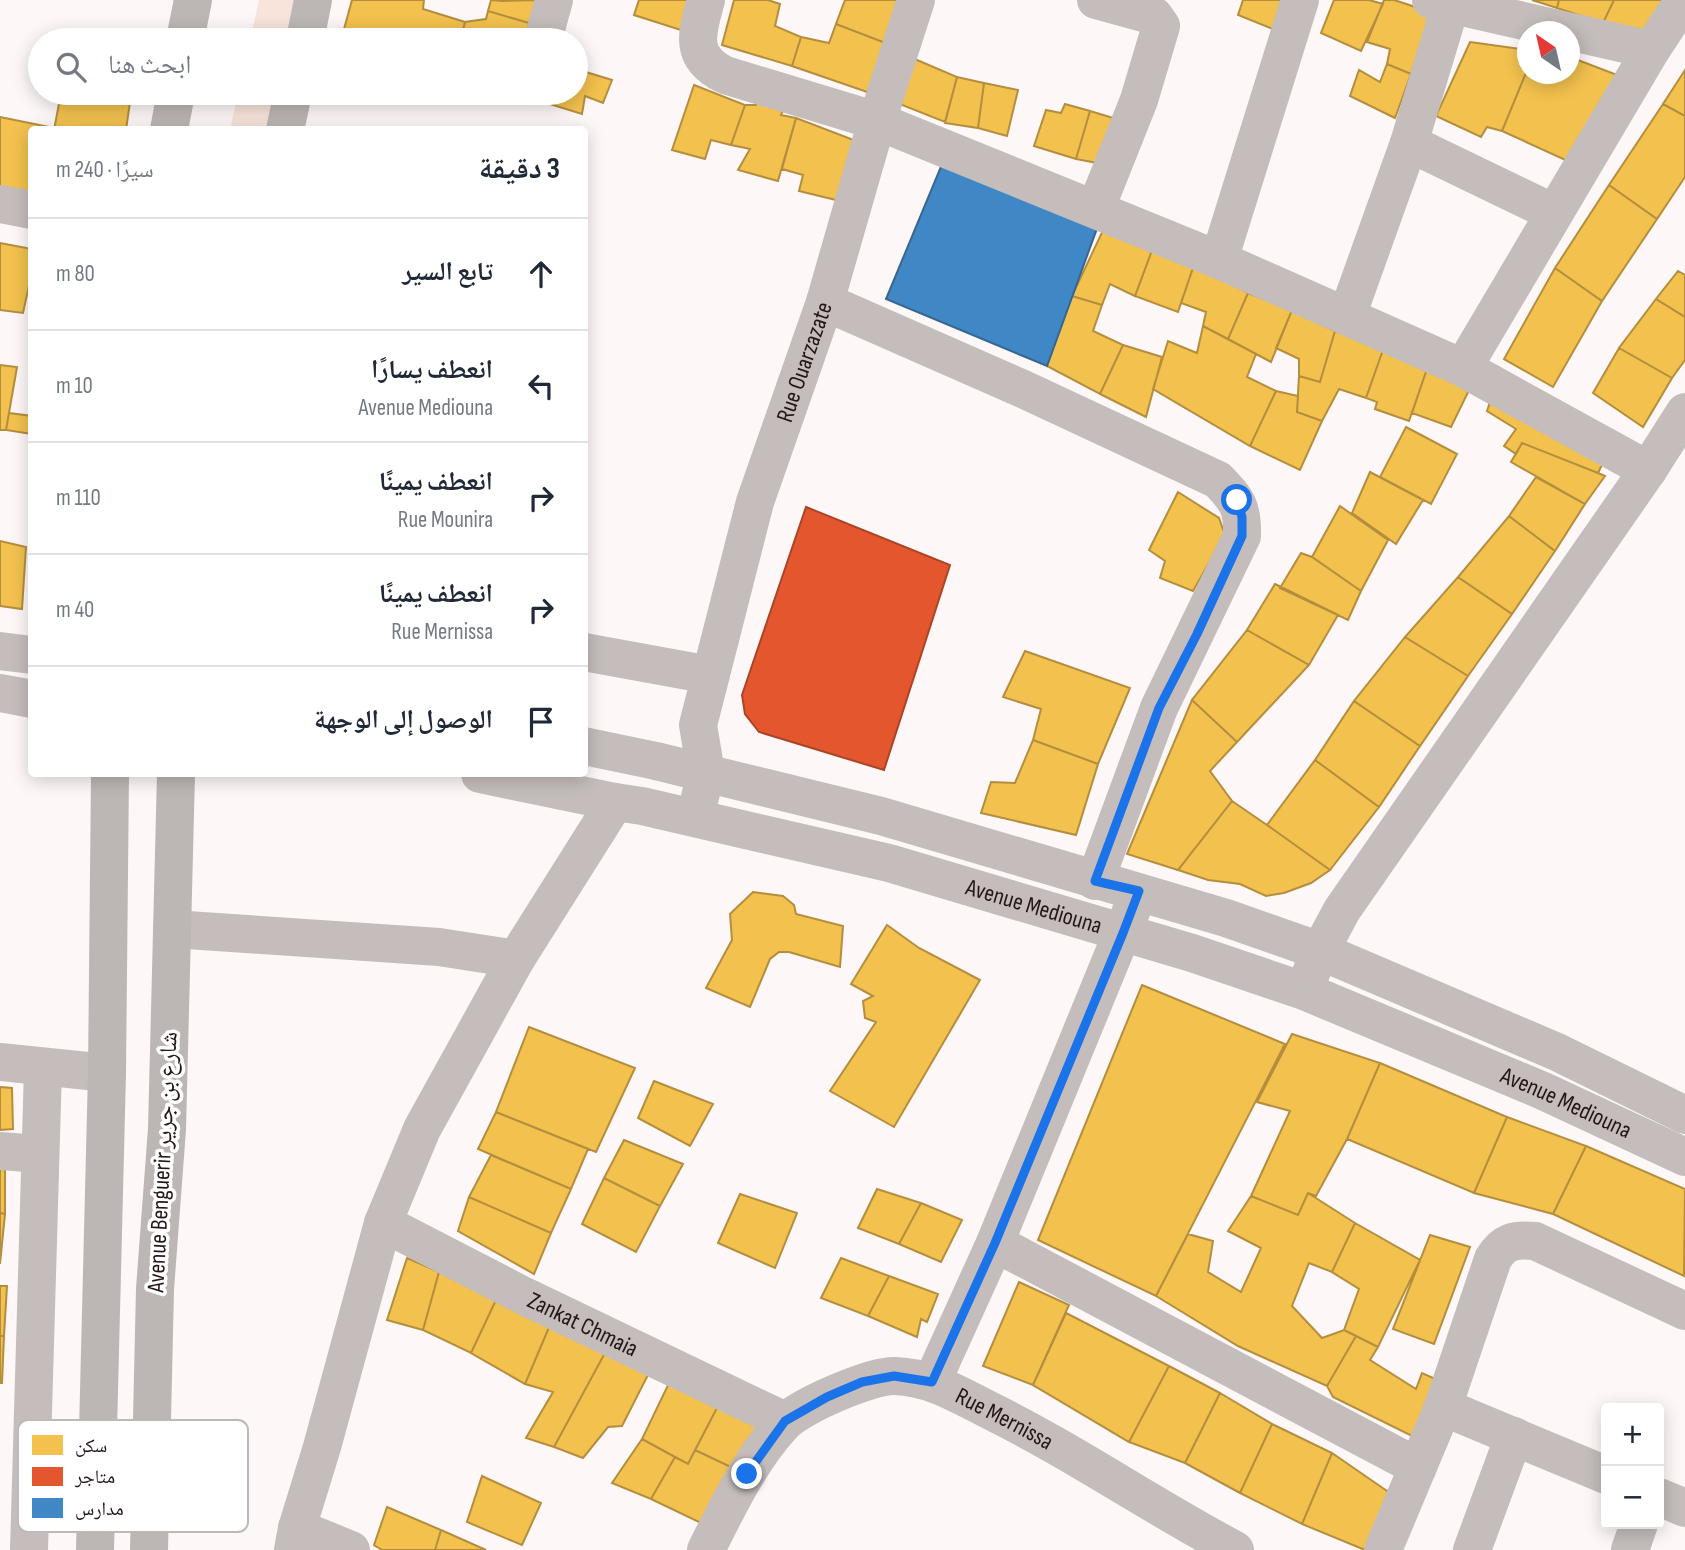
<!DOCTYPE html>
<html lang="ar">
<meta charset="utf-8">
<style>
body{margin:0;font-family:"Sofia Sans Condensed","Noto Naskh Arabic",sans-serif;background:#f6f6f7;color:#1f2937;direction:rtl}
.controls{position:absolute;right:21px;bottom:21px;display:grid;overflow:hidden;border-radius:7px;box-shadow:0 4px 18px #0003}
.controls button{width:63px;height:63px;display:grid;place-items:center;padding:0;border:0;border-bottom:2px solid #e0e1e3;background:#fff;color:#1f2937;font:35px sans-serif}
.compass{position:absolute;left:1517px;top:21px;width:63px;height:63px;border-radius:50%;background:#fff;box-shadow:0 4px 18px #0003;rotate:326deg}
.stop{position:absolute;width:21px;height:21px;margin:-16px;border:5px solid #1a73e8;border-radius:50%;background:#fff}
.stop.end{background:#1a73e8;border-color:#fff;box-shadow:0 2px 7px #0008}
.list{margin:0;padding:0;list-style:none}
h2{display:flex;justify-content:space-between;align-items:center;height:91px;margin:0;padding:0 28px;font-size:30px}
h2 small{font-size:23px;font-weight:400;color:#747a83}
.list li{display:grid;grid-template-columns:46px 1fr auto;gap:21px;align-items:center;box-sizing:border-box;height:112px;padding:0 28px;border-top:2px solid #e0e1e3}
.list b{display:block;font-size:26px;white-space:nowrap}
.list p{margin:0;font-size:23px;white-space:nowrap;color:#747a83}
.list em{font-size:23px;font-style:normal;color:#747a83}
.icon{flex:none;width:38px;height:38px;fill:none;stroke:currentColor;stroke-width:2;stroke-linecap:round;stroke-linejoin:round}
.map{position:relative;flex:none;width:1685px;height:1550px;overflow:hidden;direction:ltr}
.search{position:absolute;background:#fff;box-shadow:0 4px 18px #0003;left:28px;top:28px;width:560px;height:77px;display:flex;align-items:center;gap:18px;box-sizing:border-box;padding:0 24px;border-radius:38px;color:#747a83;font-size:26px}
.panel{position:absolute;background:#fff;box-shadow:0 4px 18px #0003;left:28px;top:126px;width:560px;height:651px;border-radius:7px;direction:rtl}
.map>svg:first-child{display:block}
.green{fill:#f8e4da}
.homes{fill:#f2c14e;stroke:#b48e3e;stroke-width:2}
.shops{fill:#e4572e;stroke:#ab4427;stroke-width:2}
.schools{fill:#3f88c5;stroke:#376691;stroke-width:2}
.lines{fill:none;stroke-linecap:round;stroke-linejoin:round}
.minor{stroke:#c4bdbc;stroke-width:38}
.major{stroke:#bcb6b4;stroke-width:38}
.route{stroke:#1a73e8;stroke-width:9}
.labels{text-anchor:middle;stroke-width:7;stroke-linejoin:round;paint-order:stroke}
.street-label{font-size:24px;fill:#251617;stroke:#fff}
.key{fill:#fff;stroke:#beb9b9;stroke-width:2}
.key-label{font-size:19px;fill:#251617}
</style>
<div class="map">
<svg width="1685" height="1550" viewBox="0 0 1685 1550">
<rect width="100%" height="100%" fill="#fdf7f8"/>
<path class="green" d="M259,0H305L296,40H250Z
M238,93H283L273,129L230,130Z"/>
<path class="homes" d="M352,0H424L423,9L465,22L460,40H341Z
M491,0L502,1L538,0L529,23L488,11Z
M639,0H695L687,32L634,15Z
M734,0H768L780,4L775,26L801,37L792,66L722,45Z
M845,0H901L888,44L836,24Z
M1243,0H1289L1278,31L1238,15Z
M1334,0H1369L1383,4L1361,51L1321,33Z
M1384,0H1394L1431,12L1411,74L1387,64L1390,49L1367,42Z
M1532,0H1559L1557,8Z
M1559,0H1614L1603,23L1557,8Z
M1614,0H1663L1650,38L1603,23Z
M488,11L529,23L525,40H498V35L488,31L486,37L463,31L465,22L486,19Z
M836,24L888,44L870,93L792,66L801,37L829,43Z
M463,31L486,37L488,31L498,35V40H460Z
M1470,42L1528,50V68L1502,131L1487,127L1481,137L1436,116Z
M910,57L957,77L945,122L897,103Z
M1570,57L1625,78L1572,163L1502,131L1528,68V74H1570Z
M1387,64L1411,74L1395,118L1350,96L1359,70L1380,82Z
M576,69L612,80L603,103L585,96L582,114L537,100L539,93H576Z
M1685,70V116L1663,104Z
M957,77L984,83L978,128L945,123Z
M984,83L1018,90L1007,136L978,128Z
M694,85L745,105L731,145L711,140L705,159L672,150Z
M61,93L131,95L126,130H54Z
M756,98L784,108L781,115L796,118L778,181L738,170L750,149L731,145L745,105H756Z
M1065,104L1090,111L1076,159L1034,146L1046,110L1061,113Z
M1663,104L1685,116V177L1657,219L1609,185Z
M1090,111L1123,121L1113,166L1076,159Z
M0,117L54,128L32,130V202L0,194Z
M796,118L859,142L840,201L799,191L803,175L782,169Z
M1609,185L1657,219L1602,301L1555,268Z
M1106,224L1154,245L1135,296L1110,284L1102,305L1072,296Z
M0,243L32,249V272L23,313L0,310Z
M1154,245L1195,262L1178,312L1135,296Z
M1195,262L1248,293L1228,339L1203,326L1206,312L1181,303Z
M1555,268L1602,301L1553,387L1504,359Z
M1678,271L1685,275V317L1656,299Z
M1248,293L1292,310L1271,362L1228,339Z
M1072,296L1102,305L1093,331L1123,345L1100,394L1047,366Z
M1656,299L1685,317V360L1672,378L1619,348Z
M1292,310L1335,331L1320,382L1299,376V359L1276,348Z
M1203,326L1256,354L1247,377L1276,391L1250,446L1153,389L1168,341L1197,353Z
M1335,331L1384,347L1366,398L1339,389L1322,421L1297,412L1299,376L1320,382Z
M1123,345L1162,357L1146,417L1100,394Z
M1384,347L1429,363L1409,421L1375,409L1377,402L1366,398Z
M1619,348L1672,378L1643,427L1593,393Z
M1429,363L1476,376L1451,427L1412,413Z
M0,365L17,367L6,430H0Z
M1276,391L1298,396L1297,412L1322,421L1300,470L1250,446Z
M1493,393L1610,449L1598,473L1522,443L1516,454L1504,446L1516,429L1487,411Z
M9,413L32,416V434L6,430Z
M1406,427L1457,454L1431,504L1380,477Z
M1522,443L1598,473L1605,476L1585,504L1511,462Z
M1370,472L1423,500L1396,544L1352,513Z
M1536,477L1585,504L1555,551L1509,516Z
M1178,492L1219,518L1225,535L1193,591L1160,578L1165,561L1149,550Z
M1340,506L1388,540L1361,591L1312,557Z
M1509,516L1555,551L1512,614L1458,577Z
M0,541L26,547L22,609L0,606Z
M1301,553L1312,557L1361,591L1348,620L1280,588Z
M1458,577L1512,614L1468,676L1405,637Z
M1275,584L1338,615L1309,665L1247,630Z
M1247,630L1309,665L1237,742L1192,700Z
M1405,637L1468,676L1420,746L1354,701Z
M1025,651L1130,688L1098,764L1033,740L1041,709L1003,697Z
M1192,700L1237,742L1210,771L1232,801L1178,870L1127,854Z
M1354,701L1420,746L1379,807L1315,760Z
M1033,740L1098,764L1076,835L981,813L991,782L1015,783Z
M1315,760L1379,807L1330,870L1267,825Z
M1232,801L1267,825L1330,870L1311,883L1284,893L1266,896L1240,884L1208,880L1178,870Z
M753,892L783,896L794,905L796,914L843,926L840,967L789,952H779L770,959L750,1007L706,988L732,940L730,914Z
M887,925L919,948L980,980L894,1127L830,1091L876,1022L865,1018L863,1001L873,996L851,984Z
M1142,985L1285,1044L1156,1296L1038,1240Z
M529,1027L635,1068L596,1152L496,1112Z
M1292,1034L1380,1063L1347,1139L1316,1196L1308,1193L1298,1215L1251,1196L1290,1111L1257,1102Z
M1380,1063L1507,1117L1474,1193L1347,1139Z
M654,1081L713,1104L690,1146L638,1118Z
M0,1087L12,1088L13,1129L0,1130Z
M496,1112L588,1149L571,1189L478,1149Z
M1507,1117L1586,1146L1553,1214L1474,1193Z
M624,1140L683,1164L660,1206L604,1178Z
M1586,1146L1685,1189L1684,1276L1553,1214Z
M491,1155L571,1189L551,1233L469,1197Z
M0,1168H5V1214L0,1213Z
M604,1178L660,1206L636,1252L582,1224Z
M877,1189L921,1203L899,1244L858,1228Z
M1308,1193L1355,1223L1332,1272L1309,1263L1292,1306L1322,1338L1344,1330L1356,1336L1327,1386L1238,1346L1156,1296L1188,1234L1213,1241L1208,1272L1241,1292L1261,1248L1228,1231L1251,1196L1298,1215Z
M740,1194L797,1213L775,1268L718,1243Z
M469,1197L551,1233L534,1274L458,1231Z
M921,1203L962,1220L941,1262L899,1244Z
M0,1213L5,1214L0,1264Z
M1355,1223L1420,1260L1378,1347L1344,1330L1359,1289L1332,1272Z
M1430,1235L1470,1247L1434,1344L1393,1329Z
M407,1258L439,1272L423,1330L387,1320Z
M841,1258L889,1276L868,1316L821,1298Z
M439,1272L496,1300L471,1353L423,1330Z
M889,1276L938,1294L927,1322L921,1319L917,1337L868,1316Z
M1019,1282L1069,1305L1033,1385L983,1366Z
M0,1286H7L4,1336H0Z
M496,1300L550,1325L525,1384L471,1353Z
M1066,1313L1169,1366L1129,1442L1033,1385Z
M550,1325L606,1351L554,1447L526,1438L553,1392L525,1384Z
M0,1336H4L2,1383H0Z
M1356,1336L1378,1347L1370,1360L1416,1389L1422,1373L1440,1381L1416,1438L1333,1397L1327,1386Z
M606,1351L650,1371L622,1426L608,1427L583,1458L554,1447Z
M1169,1366L1220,1393L1185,1463L1129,1442Z
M670,1381L719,1404L688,1464L642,1439Z
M1220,1393L1272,1424L1240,1493L1185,1463Z
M719,1404L761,1424L733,1468L695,1450Z
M1272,1424L1332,1453L1302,1524L1240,1493Z
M642,1439L675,1457L651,1499L612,1483Z
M695,1450L733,1468L701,1523L651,1499L675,1457L688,1464Z
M1332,1453L1390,1493L1365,1550L1302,1524Z
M482,1476L541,1503L522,1545L467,1522Z
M387,1507L441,1530L435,1550H382L374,1545Z
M441,1530L486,1550H435Z"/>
<path class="shops" d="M806,507L950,565L884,770L759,732L745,714L742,695Z"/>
<path class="schools" d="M945,157L1103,212L1047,366L886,299Z"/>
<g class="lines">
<g class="minor">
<path d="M706,0C697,33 688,57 725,75L877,121L1219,260L1463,368L1651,50L1684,0"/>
<path d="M1096,0L1154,16L1161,26L1139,100L1096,208"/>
<path d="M1431,0L1651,50"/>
<path d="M543,40L554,0"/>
<path d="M1409,143L1554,213"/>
<path d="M0,204L32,210"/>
<path d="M1219,260L1300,0"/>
<path d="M825,302L1023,389L1218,480C1237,500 1243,507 1242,536L1159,708L1095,881"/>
<path d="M1347,316L1409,143L1451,4"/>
<path d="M1463,368L1648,470"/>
<path d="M0,651L32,655"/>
<path d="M584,652L710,675"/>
<path d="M0,693L32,699"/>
<path d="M584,746L656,761L881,816L1226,918L1320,951L1557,1052L1685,1115"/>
<path id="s1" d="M480,774L615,802L642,806L889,863L1192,953L1304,991L1541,1090L1685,1157"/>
<path id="s2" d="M700,797L706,773L698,725L755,502L825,302L877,121L916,0"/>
<path d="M172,929L439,947L516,959"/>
<path d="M1311,973L1320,951L1342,910L1648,470L1685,412"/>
<path d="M0,1062L107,1073"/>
<path d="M0,1151L39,1154"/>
<path id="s3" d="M383,1223L524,1296L785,1421"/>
<path d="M995,1243L1418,1467"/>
<path d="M932,1382L995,1243L1132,909"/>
<path d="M1443,1407L1606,1475"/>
<path d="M1659,1497L1685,1508"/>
<path d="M297,1528L351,1550"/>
<path d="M29,1550L43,1068"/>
<path d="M293,1550L297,1528L322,1447L383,1223L422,1129L516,959L615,802"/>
<path id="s4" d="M706,1550C727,1508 751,1458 784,1423C800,1406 872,1375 895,1376C930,1377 959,1395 989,1410C1074,1452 1152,1506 1235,1550"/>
<path d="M1383,1550L1443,1407L1493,1259C1504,1241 1515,1239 1535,1241L1685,1311"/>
<path d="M1472,1550L1514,1436"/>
<path d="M1630,1550L1639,1524"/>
</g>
<path class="major" d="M185,40L193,0
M305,40L313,0
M169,130L176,93
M285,130L293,93
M95,1550L107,1073L110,774
M149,1550L155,1289L167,1129L176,774"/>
</g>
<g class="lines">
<path class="route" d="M747,1474L785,1421L827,1397L862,1382L894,1376L932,1382L995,1243L1123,933L1139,891L1095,881L1159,708L1197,634L1242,536V517L1237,500"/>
</g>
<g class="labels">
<g class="street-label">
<text dy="8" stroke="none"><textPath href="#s2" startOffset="452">Rue Ouarzazate</textPath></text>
<text dy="8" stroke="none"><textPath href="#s1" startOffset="570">Avenue Mediouna</textPath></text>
<text dy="8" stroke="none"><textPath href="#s1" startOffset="1138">Avenue Mediouna</textPath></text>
<text transform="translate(162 1162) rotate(-87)" y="8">Avenue Benguerir شارع بن جرير</text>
<text dy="8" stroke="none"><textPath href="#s3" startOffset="224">Zankat Chmaia</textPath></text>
<text dy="8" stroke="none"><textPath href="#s4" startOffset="390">Rue Mernissa</textPath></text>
</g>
</g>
<rect x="18" y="1420" width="230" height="112" rx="10" class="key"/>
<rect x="32" y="1435" width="31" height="20" fill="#f2c14e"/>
<rect x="32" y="1467" width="31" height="19" fill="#e4572e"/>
<rect x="32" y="1498" width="31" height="20" fill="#3f88c5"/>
<g class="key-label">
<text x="75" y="1452">سكن</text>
<text x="75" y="1483">متاجر</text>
<text x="75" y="1515">مدارس</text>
</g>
</svg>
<div class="controls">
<button>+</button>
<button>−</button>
</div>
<svg class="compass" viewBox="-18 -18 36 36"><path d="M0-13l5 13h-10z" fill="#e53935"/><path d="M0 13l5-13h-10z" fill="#747a83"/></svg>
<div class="stop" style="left:1237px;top:500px"></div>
<div class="stop end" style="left:747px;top:1474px"></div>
<div class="search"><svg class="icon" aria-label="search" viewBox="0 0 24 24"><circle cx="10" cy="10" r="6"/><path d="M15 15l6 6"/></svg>ابحث هنا</div>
<section class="panel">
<h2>3 دقيقة<small>سيرًا · 240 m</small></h2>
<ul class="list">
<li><svg class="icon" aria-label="ahead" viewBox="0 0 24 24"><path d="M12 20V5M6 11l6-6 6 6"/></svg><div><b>تابع السير</b></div><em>80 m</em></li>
<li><svg class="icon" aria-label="left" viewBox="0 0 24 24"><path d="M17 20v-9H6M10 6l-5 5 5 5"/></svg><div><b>انعطف يسارًا</b><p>Avenue Mediouna</p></div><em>10 m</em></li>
<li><svg class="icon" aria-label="right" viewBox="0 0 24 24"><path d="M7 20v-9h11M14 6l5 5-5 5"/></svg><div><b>انعطف يمينًا</b><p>Rue Mounira</p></div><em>110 m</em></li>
<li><svg class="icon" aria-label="right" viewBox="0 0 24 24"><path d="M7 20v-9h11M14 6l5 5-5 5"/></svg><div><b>انعطف يمينًا</b><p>Rue Mernissa</p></div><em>40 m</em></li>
<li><svg class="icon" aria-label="arrive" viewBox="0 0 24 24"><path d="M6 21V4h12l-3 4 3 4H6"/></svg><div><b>الوصول إلى الوجهة</b></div></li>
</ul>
</section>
</div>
